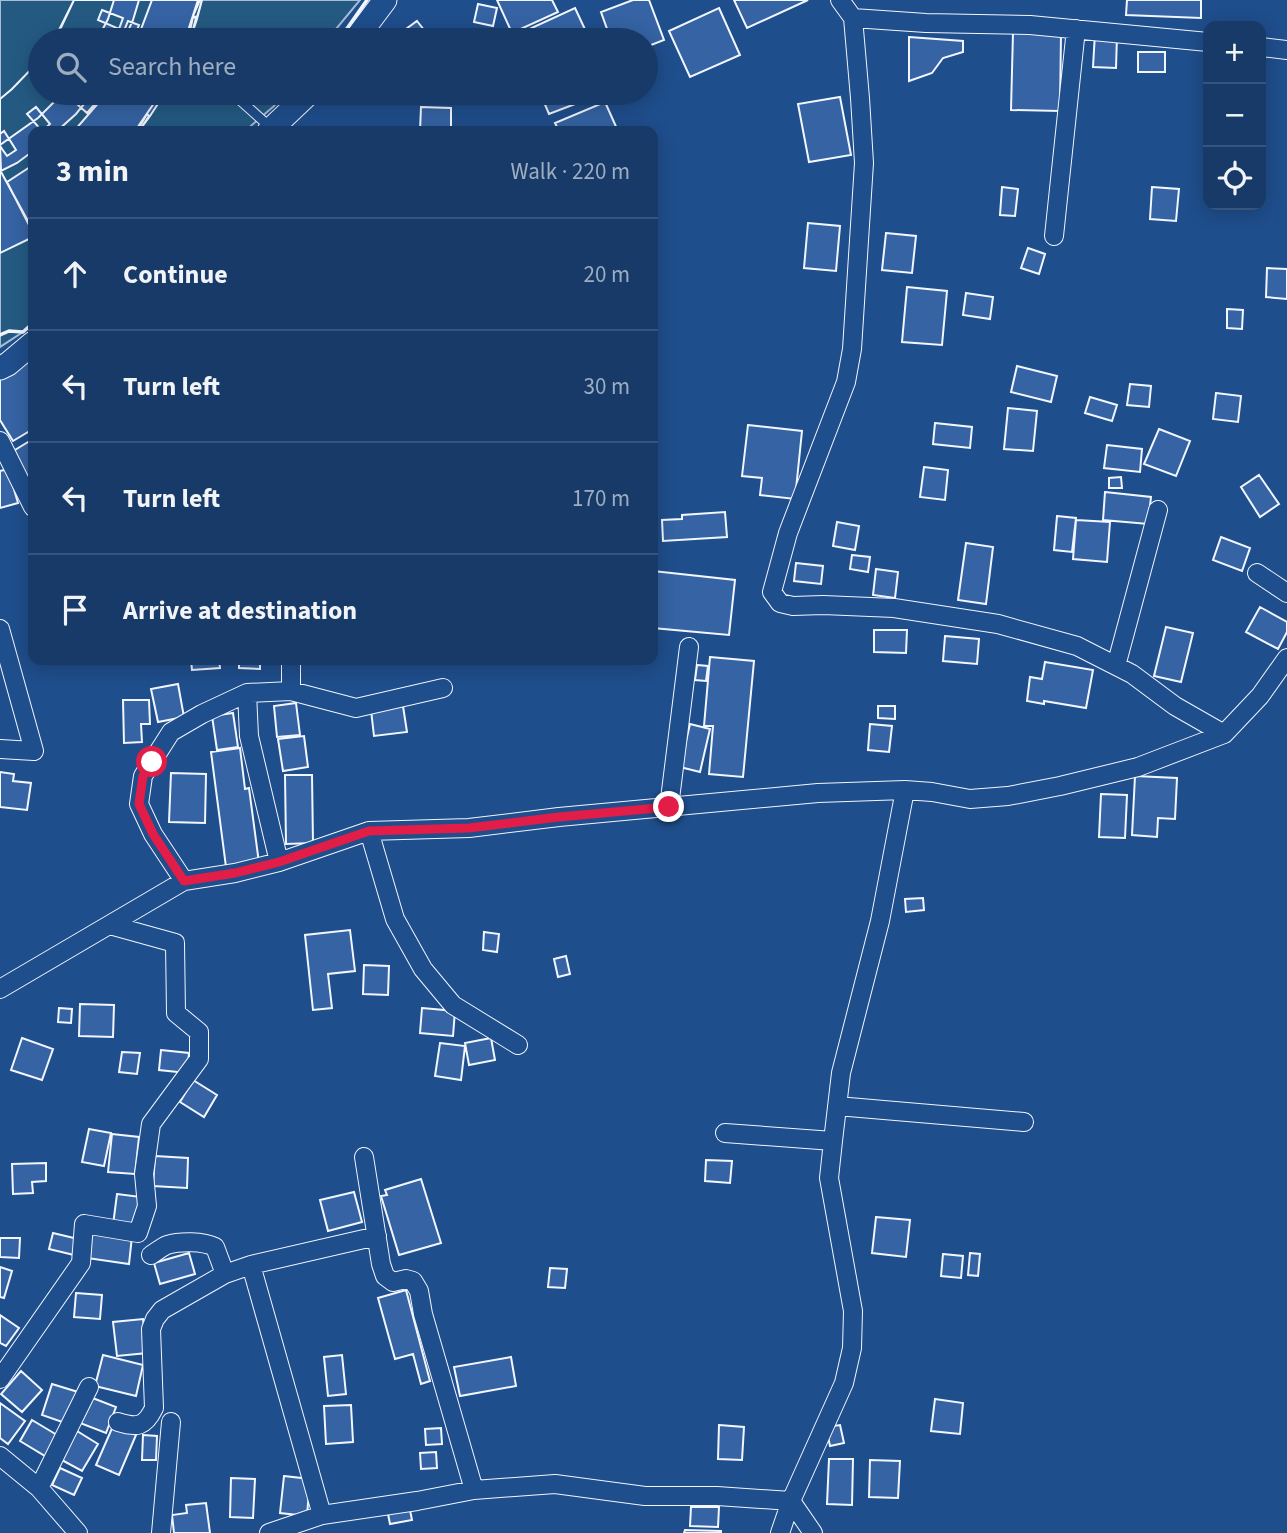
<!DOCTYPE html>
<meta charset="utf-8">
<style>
body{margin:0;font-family:"Source Sans 3",sans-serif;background:#20416f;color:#f1f3f6}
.controls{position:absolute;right:21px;top:21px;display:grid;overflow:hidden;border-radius:14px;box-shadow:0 4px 18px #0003}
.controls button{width:63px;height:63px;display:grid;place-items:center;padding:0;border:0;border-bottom:2px solid #36547d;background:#173a69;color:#f1f3f6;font:35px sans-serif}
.stop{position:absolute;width:21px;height:21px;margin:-16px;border:5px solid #e11d48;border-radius:50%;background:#fff}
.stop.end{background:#e11d48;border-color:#fff;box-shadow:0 2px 7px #0008}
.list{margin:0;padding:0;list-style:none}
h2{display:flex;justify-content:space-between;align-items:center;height:91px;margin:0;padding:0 28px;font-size:30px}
h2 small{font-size:23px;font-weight:400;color:#9eadc0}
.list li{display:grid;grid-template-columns:46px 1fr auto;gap:21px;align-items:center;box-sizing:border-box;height:112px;padding:0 28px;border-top:2px solid #36547d}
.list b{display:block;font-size:26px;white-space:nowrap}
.list em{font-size:23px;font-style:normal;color:#9eadc0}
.icon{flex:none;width:38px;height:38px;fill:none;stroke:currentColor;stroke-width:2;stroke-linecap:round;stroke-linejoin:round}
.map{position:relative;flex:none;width:1287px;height:1533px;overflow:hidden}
.search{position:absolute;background:#173a69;box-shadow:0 4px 18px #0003;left:28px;top:28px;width:630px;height:77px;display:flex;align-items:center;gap:18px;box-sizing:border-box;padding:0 24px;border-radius:38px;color:#9eadc0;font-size:26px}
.panel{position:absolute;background:#173a69;box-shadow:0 4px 18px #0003;left:28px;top:126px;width:630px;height:539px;border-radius:14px}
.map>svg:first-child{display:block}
.green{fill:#245a82;stroke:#a8bbd7;stroke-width:2}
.building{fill:#3563a3;stroke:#f2f6ff;stroke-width:2;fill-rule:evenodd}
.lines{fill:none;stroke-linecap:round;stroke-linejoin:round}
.service-casing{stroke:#f2f6ff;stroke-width:11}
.minor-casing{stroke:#f2f6ff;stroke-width:20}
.tertiary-casing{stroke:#f2f6ff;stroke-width:25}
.service{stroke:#1f4e8c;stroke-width:9}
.minor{stroke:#1f4e8c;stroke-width:18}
.tertiary{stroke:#1f4e8c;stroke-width:23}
.wall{stroke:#f2f6ff;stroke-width:3.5}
.route{stroke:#e11d48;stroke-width:9}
</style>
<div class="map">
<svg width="1287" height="1533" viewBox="0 0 1287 1533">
<rect width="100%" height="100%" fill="#1f4e8c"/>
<path class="green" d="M0,0H360L327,40H40V93H285L274,106L245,131H33V323L23,332L0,347Z"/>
<path class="building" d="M74,0H139L133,20L124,40H64L57,36ZM102,10L123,18L119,29L98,20Z
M74,0H198L185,40H54Z
M114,0H198L185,40H97L108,19ZM128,21L139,25L135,35L124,31Z
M152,0H200L193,16L197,17L202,0L197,19L190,40L196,18L193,17L188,40H137Z
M497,0H552L558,12L512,33Z
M633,0H649L664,40L646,47V40H611L601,12Z
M734,0H808L747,28Z
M1127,0H1201V18L1126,15Z
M478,4L497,8L493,26L474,22Z
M575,8L590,40H529L525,31Z
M719,8L740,55L690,77L669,31Z
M417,21L432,40H391Z
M1013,32L1061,33L1060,111L1011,110Z
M1095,33L1117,35L1116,68L1093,67Z
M909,37L963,41V52L943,58L932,73L909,81Z
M1138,52H1165V72H1138Z
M40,60V93H63L73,101L80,93H93L76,114L57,131H33V151L17,163L1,171L0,146L7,156L16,150L4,131L0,134V99L12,89ZM36,107L50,124L42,131L27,114Z
M40,60V93H161L135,131H33V218L28,221L0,170V99L12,89Z
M63,93H153L159,96L135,131H57L55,129L52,131H33V218L28,221L0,170V145L38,118ZM85,97L94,105L87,113L78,105Z
M107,93H165L150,116L139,131L149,116L147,114L137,131H74Z
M540,93H604L549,114Z
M840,97L851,155L809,162L798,104Z
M605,102L618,131H559L555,123Z
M421,107L451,108V131H420Z
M33,165V219L29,221L30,224L33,222L29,225L7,182Z
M0,170L33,231V237L0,253Z
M1002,187L1018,189L1015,216L1000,215Z
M1152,187L1179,189L1176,221L1150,219Z
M808,223L840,226L836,271L804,268Z
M886,233L916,236L912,273L882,270Z
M1028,248L1045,254L1039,274L1021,268Z
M1267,268L1287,269V299L1266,297Z
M907,287L947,291L942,345L902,342Z
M966,293L993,297L990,319L963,315Z
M1227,309L1243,310L1242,329L1227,328Z
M33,356V429L13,441L0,420V376Z
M1017,366L1057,376L1051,402L1011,392Z
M1130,384L1151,386L1149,407L1127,405Z
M1216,393L1241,396L1238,422L1213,419Z
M1090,397L1117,405L1112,421L1085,413Z
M1008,408L1037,411L1033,451L1004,449Z
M935,423L972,427L970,448L933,444Z
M748,425L802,431L795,499L760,495L762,478L742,476Z
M1159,429L1190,441L1176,476L1144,464Z
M33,439V493L10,453Z
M1107,445L1142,449L1140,472L1104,468Z
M924,467L948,470L945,500L920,497Z
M8,469L18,503L0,508V471Z
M1259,475L1279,504L1260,517L1241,487Z
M1121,477L1122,488H1109V478Z
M1105,492L1151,497L1148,524L1103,520Z
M725,512L727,537L663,541L662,520L682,519V515Z
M1057,516L1076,518L1072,552L1054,550Z
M1076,520L1110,522L1107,562L1073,559Z
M837,522L859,526L855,550L833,546Z
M1221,537L1250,548L1242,571L1213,560Z
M966,543L993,547L986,604L958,600Z
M852,555L870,557L868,572L850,569Z
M796,563L823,566L821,584L794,581Z
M876,569L898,572L895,598L873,595Z
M653,571L735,580L729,635L653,628Z
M1260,607L1287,622V632L1278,649L1246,632Z
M1166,627L1193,633L1181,682L1154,676Z
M874,630H907L906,653L874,652Z
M945,636L979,639L977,664L943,661Z
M710,657L754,661L743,777L709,774L713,726H704Z
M191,660H219L220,668L192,670Z
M239,660H260V669L239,668Z
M1045,662L1093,670L1086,708L1044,701V704L1027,701L1030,677L1042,679Z
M697,665L708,666L706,681L695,680Z
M178,684L184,717L158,722L151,689Z
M123,700H149L150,724H141L142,742L124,743Z
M296,703L300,735L277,737L274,706Z
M403,706L407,732L374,736L371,710Z
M878,706H895V719L878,718Z
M233,713L238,747L217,750L212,716Z
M690,724L710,729L700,772L680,767Z
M870,724L892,726L889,752L868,750Z
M304,736L308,767L283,771L278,739Z
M240,748L245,789L249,788L259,863L226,867L211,752Z
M0,772L14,774L13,781L31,783L27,810L0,807Z
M171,773L206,774L205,823L169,822Z
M285,775H312L313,843L286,844Z
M1135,776L1177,778L1175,819L1158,818L1157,837L1132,835Z
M1101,794L1127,795L1125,838L1099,837Z
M923,898L924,910L906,912L905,899Z
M350,930L355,971L328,974L332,1008L313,1010L305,935Z
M484,932L499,934L497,952L483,950Z
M566,956L570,974L558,977L554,959Z
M364,965L389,966L388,995L363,994Z
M80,1004L114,1005L113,1037L79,1036Z
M59,1008L72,1009L71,1023L58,1022Z
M422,1008L455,1011L453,1036L420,1033Z
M22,1038L53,1049L42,1080L11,1070Z
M491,1038L495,1060L469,1065L465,1043Z
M440,1043L465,1046L461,1080L435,1076Z
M161,1050L189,1053L187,1073L159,1070Z
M122,1052L140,1053L137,1074L119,1072Z
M193,1080L217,1095L204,1117L180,1102Z
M89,1129L111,1133L104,1166L82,1162Z
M112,1134L139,1137L135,1174L108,1172Z
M155,1156L188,1158L187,1188L153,1186Z
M706,1160L732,1161L730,1183L705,1181Z
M46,1163V1181L32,1182L33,1193L13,1194L12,1164Z
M421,1179L441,1243L399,1255L381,1196L387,1195L385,1190Z
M354,1192L362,1222L328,1231L320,1200Z
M117,1194L141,1197L137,1228L113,1225Z
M876,1217L910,1220L906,1257L872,1253Z
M91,1231L132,1236L129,1264L87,1258Z
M53,1233L78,1239L74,1255L49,1249Z
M0,1238H20L19,1258L0,1257Z
M189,1253L195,1274L160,1284L154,1263Z
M970,1253L980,1254L978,1276L968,1275Z
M943,1254L963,1256L961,1278L941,1276Z
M0,1267L12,1271L4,1298L0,1297Z
M550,1268L567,1269L565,1288L548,1287Z
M406,1290L430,1381L421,1384L413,1354L395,1359L378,1298Z
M76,1293L102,1295L100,1319L74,1317Z
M0,1315L19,1328L6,1346L0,1343Z
M143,1319L147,1353L117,1356L113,1322Z
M103,1355L143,1365L136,1396L95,1386Z
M342,1355L346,1394L328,1396L324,1357Z
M511,1357L516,1386L460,1396L454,1367Z
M21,1371L42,1390L22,1412L1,1394Z
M52,1384L78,1392L68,1424L42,1415Z
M90,1397L116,1407L106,1433L80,1423Z
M935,1399L963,1403L960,1434L931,1431Z
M0,1403L25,1421L8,1444L0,1438Z
M351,1405L353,1442L326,1444L324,1406Z
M32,1420L62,1438L50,1459L20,1441Z
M719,1425L744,1427L742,1460L718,1459Z
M840,1425L844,1443L830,1446L826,1427Z
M113,1426L136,1435L119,1475L96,1465Z
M441,1428L442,1444L426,1445L425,1429Z
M77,1431L98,1444L82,1471L60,1459Z
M143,1435L157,1436L156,1460H142Z
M436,1452L437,1468L421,1469L420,1453Z
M829,1459H853L852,1505L827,1504Z
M870,1460L900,1461L898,1498L869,1497Z
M60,1468L82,1478L74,1495L52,1485Z
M284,1476L310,1479L307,1516L280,1513Z
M231,1478L255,1479L253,1518L230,1517Z
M206,1503L210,1533H174L172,1515L187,1513L186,1505Z
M691,1507H719L718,1527L690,1526Z
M410,1510L412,1520L390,1524L388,1514Z
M685,1530L721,1531V1533H684Z"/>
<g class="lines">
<g class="service-casing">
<path id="service" d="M232,93L270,127"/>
</g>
<g class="minor-casing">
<path id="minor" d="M840,0L853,18L860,98L864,163L852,349L846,382L788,533L772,592L780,603L793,606L823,605L894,608L998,624L1077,646L1132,674L1175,706L1224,734
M853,18L926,23L1030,25L1208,42
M1261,47L1287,50
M1054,236L1076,29
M0,441L33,507
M1257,573L1287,593
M0,629L34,751L0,749
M1116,666L1158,510
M291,691L356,708L443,688
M669,807L689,647
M369,831L395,919L423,969L453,1005L518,1045
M279,862L249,736L247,693L291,691V660
M184,881L153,834L139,804L143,776L171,732L202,714L247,693
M0,989L184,881L235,873L279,862L369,831L469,828L559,817L818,793L905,790L932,792L970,799L1008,796L1060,786L1138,767L1224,734L1260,696L1287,658
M837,1106L1024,1122
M725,1133L833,1141
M364,1157L381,1264L385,1276L393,1282L406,1279L413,1281L419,1291L423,1314L474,1490
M151,1255C156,1252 162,1247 167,1245C180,1241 203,1241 215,1247L225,1274
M251,1265L322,1515
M0,1379L81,1263L84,1224L138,1233L147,1206L144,1174L151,1124L199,1059V1032L176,1013L175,943L110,925
M118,1422C137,1428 145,1427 154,1408L151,1329L155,1319L162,1310L225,1274L251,1265L377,1236
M0,1456L39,1488L78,1533
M39,1488L89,1387
M791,1501L813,1533
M161,1533L171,1422
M269,1533L322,1515L417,1501L474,1490L555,1484L645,1496H717L791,1501L844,1383L852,1348L853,1311L829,1178L833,1141L841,1073L880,921L905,790
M780,1533L791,1501"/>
</g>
<g class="tertiary-casing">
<path id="tertiary" d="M355,40L385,0
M269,131L309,93
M0,368L8,364L33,343"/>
</g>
<use href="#service" class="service"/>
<use href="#minor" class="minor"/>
<use href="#tertiary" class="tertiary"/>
<path class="wall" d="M339,40L367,0
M0,335L9,331L23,332L33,323"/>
</g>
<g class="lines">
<path class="route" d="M152,762L143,776L139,804L153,834L184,881L235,873L279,862L369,831L469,828L559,817L669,807"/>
</g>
</svg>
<div class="controls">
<button>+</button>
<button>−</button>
<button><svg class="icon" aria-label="locate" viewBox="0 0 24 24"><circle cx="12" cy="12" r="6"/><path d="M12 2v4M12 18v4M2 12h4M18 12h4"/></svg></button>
</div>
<div class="stop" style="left:152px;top:762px"></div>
<div class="stop end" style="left:669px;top:807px"></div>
<div class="search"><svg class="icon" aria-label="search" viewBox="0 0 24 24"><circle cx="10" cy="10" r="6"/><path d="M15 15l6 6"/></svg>Search here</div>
<section class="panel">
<h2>3 min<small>Walk · 220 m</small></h2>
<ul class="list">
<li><svg class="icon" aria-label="ahead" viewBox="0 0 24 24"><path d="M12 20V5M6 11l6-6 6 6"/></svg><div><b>Continue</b></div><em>20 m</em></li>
<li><svg class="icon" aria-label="left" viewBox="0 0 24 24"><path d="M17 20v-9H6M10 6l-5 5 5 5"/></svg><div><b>Turn left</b></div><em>30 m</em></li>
<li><svg class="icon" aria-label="left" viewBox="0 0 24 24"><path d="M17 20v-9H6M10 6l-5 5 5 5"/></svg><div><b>Turn left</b></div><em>170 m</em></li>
<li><svg class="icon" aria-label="arrive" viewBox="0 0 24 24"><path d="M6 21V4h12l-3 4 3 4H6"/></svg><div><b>Arrive at destination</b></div></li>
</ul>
</section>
</div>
